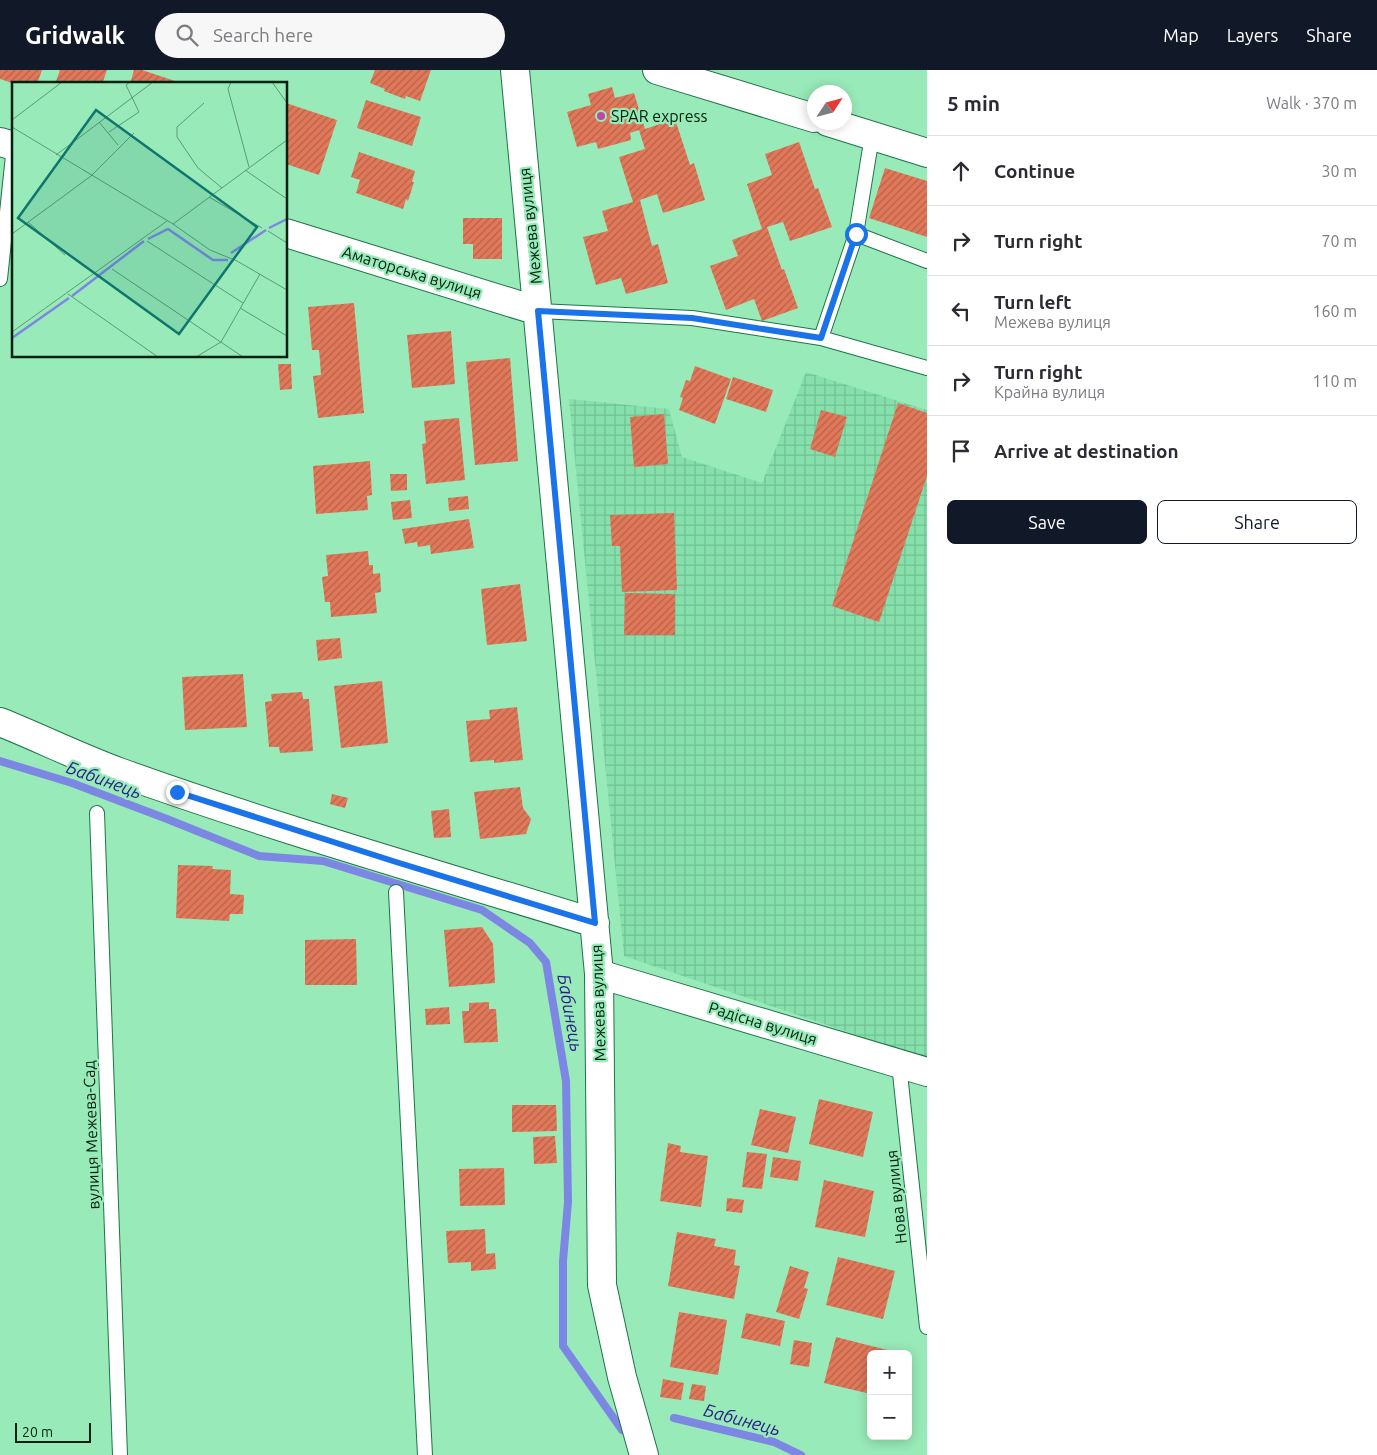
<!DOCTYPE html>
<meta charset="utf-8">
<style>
body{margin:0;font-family:Ubuntu,sans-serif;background:#f7f7f7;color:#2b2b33}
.controls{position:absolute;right:15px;bottom:15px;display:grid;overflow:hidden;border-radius:8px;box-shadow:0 2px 12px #0003}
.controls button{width:45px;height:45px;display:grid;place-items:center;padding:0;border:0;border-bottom:1px solid #e1e1e2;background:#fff;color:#2b2b33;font:25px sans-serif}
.compass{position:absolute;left:807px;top:15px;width:45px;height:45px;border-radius:50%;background:#fff;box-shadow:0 2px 12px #0003;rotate:54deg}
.scale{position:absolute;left:15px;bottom:12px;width:76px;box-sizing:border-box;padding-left:5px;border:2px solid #002210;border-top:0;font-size:14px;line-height:18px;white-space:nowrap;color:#002210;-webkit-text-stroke:4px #98eab8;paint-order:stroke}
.stop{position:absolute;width:15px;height:15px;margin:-11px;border:4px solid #1a73e8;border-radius:50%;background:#fff}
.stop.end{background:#1a73e8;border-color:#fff;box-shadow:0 1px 5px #0008}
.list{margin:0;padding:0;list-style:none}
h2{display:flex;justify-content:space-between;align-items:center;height:65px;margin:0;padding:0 20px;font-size:21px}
h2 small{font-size:16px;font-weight:400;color:#7c7c81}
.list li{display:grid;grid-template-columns:32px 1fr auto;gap:15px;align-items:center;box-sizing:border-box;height:70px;padding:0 20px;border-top:1px solid #e1e1e2}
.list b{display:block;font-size:19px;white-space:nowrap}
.list p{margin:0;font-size:16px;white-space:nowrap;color:#7c7c81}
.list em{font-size:16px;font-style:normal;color:#7c7c81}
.actions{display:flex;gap:10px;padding:15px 20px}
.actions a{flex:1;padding:11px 0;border:1px solid #111827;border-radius:8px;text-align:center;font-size:18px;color:#111827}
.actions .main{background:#111827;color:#fff}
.icon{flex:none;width:28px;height:28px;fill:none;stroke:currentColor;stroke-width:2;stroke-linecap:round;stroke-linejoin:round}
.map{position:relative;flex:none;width:927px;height:1385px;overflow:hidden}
header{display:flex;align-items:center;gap:30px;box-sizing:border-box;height:70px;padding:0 25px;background:#111827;color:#fff}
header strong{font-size:24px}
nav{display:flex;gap:28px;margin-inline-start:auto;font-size:18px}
.search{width:350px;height:45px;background:#f7f7f7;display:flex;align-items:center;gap:12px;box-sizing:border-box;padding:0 18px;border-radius:28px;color:#7c7c81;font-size:19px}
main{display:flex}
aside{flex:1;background:#fff}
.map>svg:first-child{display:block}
.industrial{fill:url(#industrial-grid)}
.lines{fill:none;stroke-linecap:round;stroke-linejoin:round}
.stream{stroke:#7c87e4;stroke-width:8}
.building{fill:url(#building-hatch)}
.service-casing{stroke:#1d7449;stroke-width:16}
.minor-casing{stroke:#1d7449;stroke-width:30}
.service{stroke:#fff;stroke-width:14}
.minor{stroke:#fff;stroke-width:28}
.route{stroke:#1a73e8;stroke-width:6}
.poi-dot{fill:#bc49a3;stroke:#98eab8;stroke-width:2}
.labels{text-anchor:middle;stroke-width:4.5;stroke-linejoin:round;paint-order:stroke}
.poi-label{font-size:16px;fill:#002210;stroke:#98eab8;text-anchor:start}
.street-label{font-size:16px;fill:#002210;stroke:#98eab8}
.water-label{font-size:18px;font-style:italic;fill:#281d89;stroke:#98eab8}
.inset-river{fill:none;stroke:#7c87e4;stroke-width:2.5}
.inset-road{fill:none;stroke:#5b9a75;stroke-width:1}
.view{fill:#0f766e;fill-opacity:0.15;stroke:#0f766e;stroke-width:2.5}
.inset-edge{fill:none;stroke:#002210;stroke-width:2.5}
</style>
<header>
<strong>Gridwalk</strong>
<div class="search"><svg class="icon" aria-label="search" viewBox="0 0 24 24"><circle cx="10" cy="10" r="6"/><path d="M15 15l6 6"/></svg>Search here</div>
<nav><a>Map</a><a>Layers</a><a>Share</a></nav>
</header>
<main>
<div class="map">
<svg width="927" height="1385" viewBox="0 0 927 1385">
<defs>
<pattern id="industrial-grid" width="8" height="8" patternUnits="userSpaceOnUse" patternTransform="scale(1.25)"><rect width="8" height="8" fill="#86e0ab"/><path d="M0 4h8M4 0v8" fill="none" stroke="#72c092"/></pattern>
<pattern id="building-hatch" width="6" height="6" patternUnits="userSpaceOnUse" patternTransform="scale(1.25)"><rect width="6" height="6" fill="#e1785a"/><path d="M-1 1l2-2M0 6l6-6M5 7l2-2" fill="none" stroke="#b46249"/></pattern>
</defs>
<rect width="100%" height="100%" fill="#98eab8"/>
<path class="industrial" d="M806,302L927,340V989L624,886L569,329L669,339L682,387L762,413Z"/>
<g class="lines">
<path class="stream" d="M0,691L72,713L167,749L259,786L323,791L482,840L530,873L546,892L566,1011L568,1132L563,1191V1276L622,1360
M674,1348L774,1372L801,1385"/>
</g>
<path class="building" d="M0,0H42L37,14H15L0,9Z
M60,0H107L102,14H55Z
M134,0H142L184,14H130Z
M375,0H431L420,31L406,26L405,29L384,21L385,19L370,13Z
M612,17L615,28L634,23L645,59L675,49L690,95L694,93L705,130L663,143L657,124L640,130L652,176L658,174L668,213L626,224L621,208L596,215L583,167L608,161L602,141L633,132L619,87L645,79L639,60L630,63L631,70L598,79L596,72L577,77L567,42L591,35L588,24Z
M366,30L421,47L412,76L357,58Z
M286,33L337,50L319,105L286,94Z
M799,72L815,119L818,118L832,157L790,171L783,152L767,157L782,200L784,199L798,238L762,251L754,229L726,240L710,196L738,186L732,170L762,159L747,114L772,105L765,84Z
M359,82L415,101L412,112H414L408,131L406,129L403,139L356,123L360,110L351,107Z
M885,98L927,111V167L869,148Z
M463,148H502V189H473V174H463Z
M354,233L364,343L318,348L313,306L321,305L320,292L319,280H312L308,237Z
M451,261L455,314L412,318L407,265Z
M510,288L518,391L475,395L466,292Z
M278,294H291L292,319L280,320Z
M695,296L731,309L715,354L679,340L683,328L680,327L686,310L690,311Z
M733,307L773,320L766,342L726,329Z
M898,333L927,343V406L879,552L832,536Z
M821,340L847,347L835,387L810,379Z
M664,344L668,394L634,397L630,347Z
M459,348L465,410L426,414L422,374L426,373L424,351Z
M370,391L372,425L367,426L368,440L316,444L313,396Z
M390,404H407V420L391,421Z
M468,426L469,439L449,441L448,428Z
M410,430L412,448L393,450L391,432Z
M674,443L677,520L622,522L620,476H612L610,445Z
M469,449L474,478L431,484L430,475L418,477L417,472L405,474L402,459Z
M368,481L369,495H373V504L380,503L381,522L375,523L377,543L331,547L330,532H325L322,507L328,506L326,485Z
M520,514L527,571L487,575L481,519Z
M625,523L675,524V565H624Z
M340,568L342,588L318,591L316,570Z
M243,604L247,657L185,660L182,607Z
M382,611L388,673L341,678L334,616Z
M302,622L303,629H309L313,681L280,683L279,677H269L265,632L272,631L271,624Z
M517,637L523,690L494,693V690L470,692L466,651L490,649L489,640Z
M520,717L523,738L531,749L526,764L480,769L474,722Z
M332,724L348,728L345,738L330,734Z
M449,739L451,767L434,768L431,741Z
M178,795L213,796L212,799L231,800L230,824L244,825L243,844H230L229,851L176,848Z
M482,857L493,874L495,913L449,917L444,860Z
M356,869L357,915H305V870Z
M489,932V939H496L498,972L464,973L462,941H469V933Z
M449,937L450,954L426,955L425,939Z
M819,1029L873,1042L863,1087L809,1074Z
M512,1035H556L557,1061L512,1062Z
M760,1039L796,1047L788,1083L751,1075Z
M555,1066L557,1093L534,1094L533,1067Z
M668,1073L681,1076L680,1082L708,1086L701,1137L660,1131Z
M747,1082L767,1084L762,1119L742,1117Z
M773,1087L801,1091L798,1111L770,1107Z
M504,1098L505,1135L460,1136L459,1099Z
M824,1110L874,1121L865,1167L815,1157Z
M727,1128L744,1130L742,1143L726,1141Z
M485,1159L486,1184L495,1183L496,1199L471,1201V1192L448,1193L446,1161Z
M677,1162L716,1169L714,1176L736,1180L734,1195L740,1196L734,1229L668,1216Z
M838,1187L895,1201L883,1249L826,1235Z
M790,1196L809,1202L804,1218L808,1219L799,1249L776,1242Z
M679,1242L727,1250L718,1305L670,1297Z
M746,1243L785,1251L780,1276L741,1268Z
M836,1267L887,1280V1284H871V1324L824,1313Z
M794,1270L812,1273L809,1297L790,1294Z
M663,1309L684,1313L681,1330L660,1327Z
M692,1314L706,1316L704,1331L689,1329Z"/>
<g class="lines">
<g class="service-casing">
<path id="service" d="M856,164L927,191
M0,209L14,76
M538,241L692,248L821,268L927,298
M821,268L856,164L872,66
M97,743L120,1385
M396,822L425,1385
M899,994L927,1257"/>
</g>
<g class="minor-casing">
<path id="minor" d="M515,0L599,904L602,1215L622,1307L644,1385
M657,0L814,48
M828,52L927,83
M0,72L14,76
M286,163L538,241
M0,652C40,668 78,687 119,702C275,758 436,804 595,853
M599,904L927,1002"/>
</g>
<use href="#service" class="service"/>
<use href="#minor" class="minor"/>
</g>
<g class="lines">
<path class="route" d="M177,722L396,792L595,853L538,241L692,248L821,268L856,164"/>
</g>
<circle class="poi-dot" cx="601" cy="46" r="5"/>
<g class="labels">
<g class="poi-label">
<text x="611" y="52">SPAR express</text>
</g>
<g class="street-label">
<text transform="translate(530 156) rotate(-96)" y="6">Межева вулиця</text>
<text transform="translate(412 202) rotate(17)" y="6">Аматорська вулиця</text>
<text transform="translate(598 933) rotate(-92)" y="6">Межева вулиця</text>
<text transform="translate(763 953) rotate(17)" y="6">Радісна вулиця</text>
<text transform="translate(91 1065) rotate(-92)" y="6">вулиця Межева-Сад</text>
<text transform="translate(896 1127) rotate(-96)" y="6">Нова вулиця</text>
</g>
<g class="water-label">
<text transform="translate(104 710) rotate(20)" y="6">Бабинець</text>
<text transform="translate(570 943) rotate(80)" y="6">Бабинець</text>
<text transform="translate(742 1350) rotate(15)" y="6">Бабинець</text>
</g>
</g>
<g transform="translate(12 12)">
<rect width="275" height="275" fill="#98eab8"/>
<path class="inset-river" d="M257,146L275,137M136,157L156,147L201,178H216M219,171L254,148M60,214L132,159M0,256L57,216"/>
<path class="inset-road" d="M219,0L216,7L237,85M260,0L275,21M192,21L165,45V55L186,86L210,106M0,38L50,0M87,40L106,63M0,45L161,142L198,168L225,179L275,208M97,50L127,30L114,3L118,0M44,73L141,0M233,88L275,117M197,115L250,146M16,140L53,173M161,142L275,58M256,149L275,161M0,152L79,94L122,51M135,159L231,221M100,187L231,275M56,212L146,275M228,226L275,254M0,250L155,139M184,275L209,260L248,192"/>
<path class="view" d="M84,28L245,145L167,252L6,136Z"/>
<rect width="275" height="275" class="inset-edge"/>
</g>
</svg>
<div class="controls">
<button>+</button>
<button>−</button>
</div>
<svg class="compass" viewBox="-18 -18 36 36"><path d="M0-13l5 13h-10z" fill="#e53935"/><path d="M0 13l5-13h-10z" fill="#7c7c81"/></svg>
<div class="scale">20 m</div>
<div class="stop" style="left:856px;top:164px"></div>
<div class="stop end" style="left:177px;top:722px"></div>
</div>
<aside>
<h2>5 min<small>Walk · 370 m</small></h2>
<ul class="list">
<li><svg class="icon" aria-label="ahead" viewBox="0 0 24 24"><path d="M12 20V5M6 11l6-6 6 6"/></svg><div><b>Continue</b></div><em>30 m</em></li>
<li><svg class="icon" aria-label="right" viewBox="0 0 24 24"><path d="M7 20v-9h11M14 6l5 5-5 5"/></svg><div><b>Turn right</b></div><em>70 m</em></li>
<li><svg class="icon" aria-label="left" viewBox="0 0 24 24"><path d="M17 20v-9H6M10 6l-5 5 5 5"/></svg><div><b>Turn left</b><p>Межева вулиця</p></div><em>160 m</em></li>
<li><svg class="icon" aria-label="right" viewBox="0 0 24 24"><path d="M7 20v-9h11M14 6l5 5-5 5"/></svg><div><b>Turn right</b><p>Крайна вулиця</p></div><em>110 m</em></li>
<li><svg class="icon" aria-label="arrive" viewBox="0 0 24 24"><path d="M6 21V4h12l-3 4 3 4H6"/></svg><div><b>Arrive at destination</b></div></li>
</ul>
<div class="actions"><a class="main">Save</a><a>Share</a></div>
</aside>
</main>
